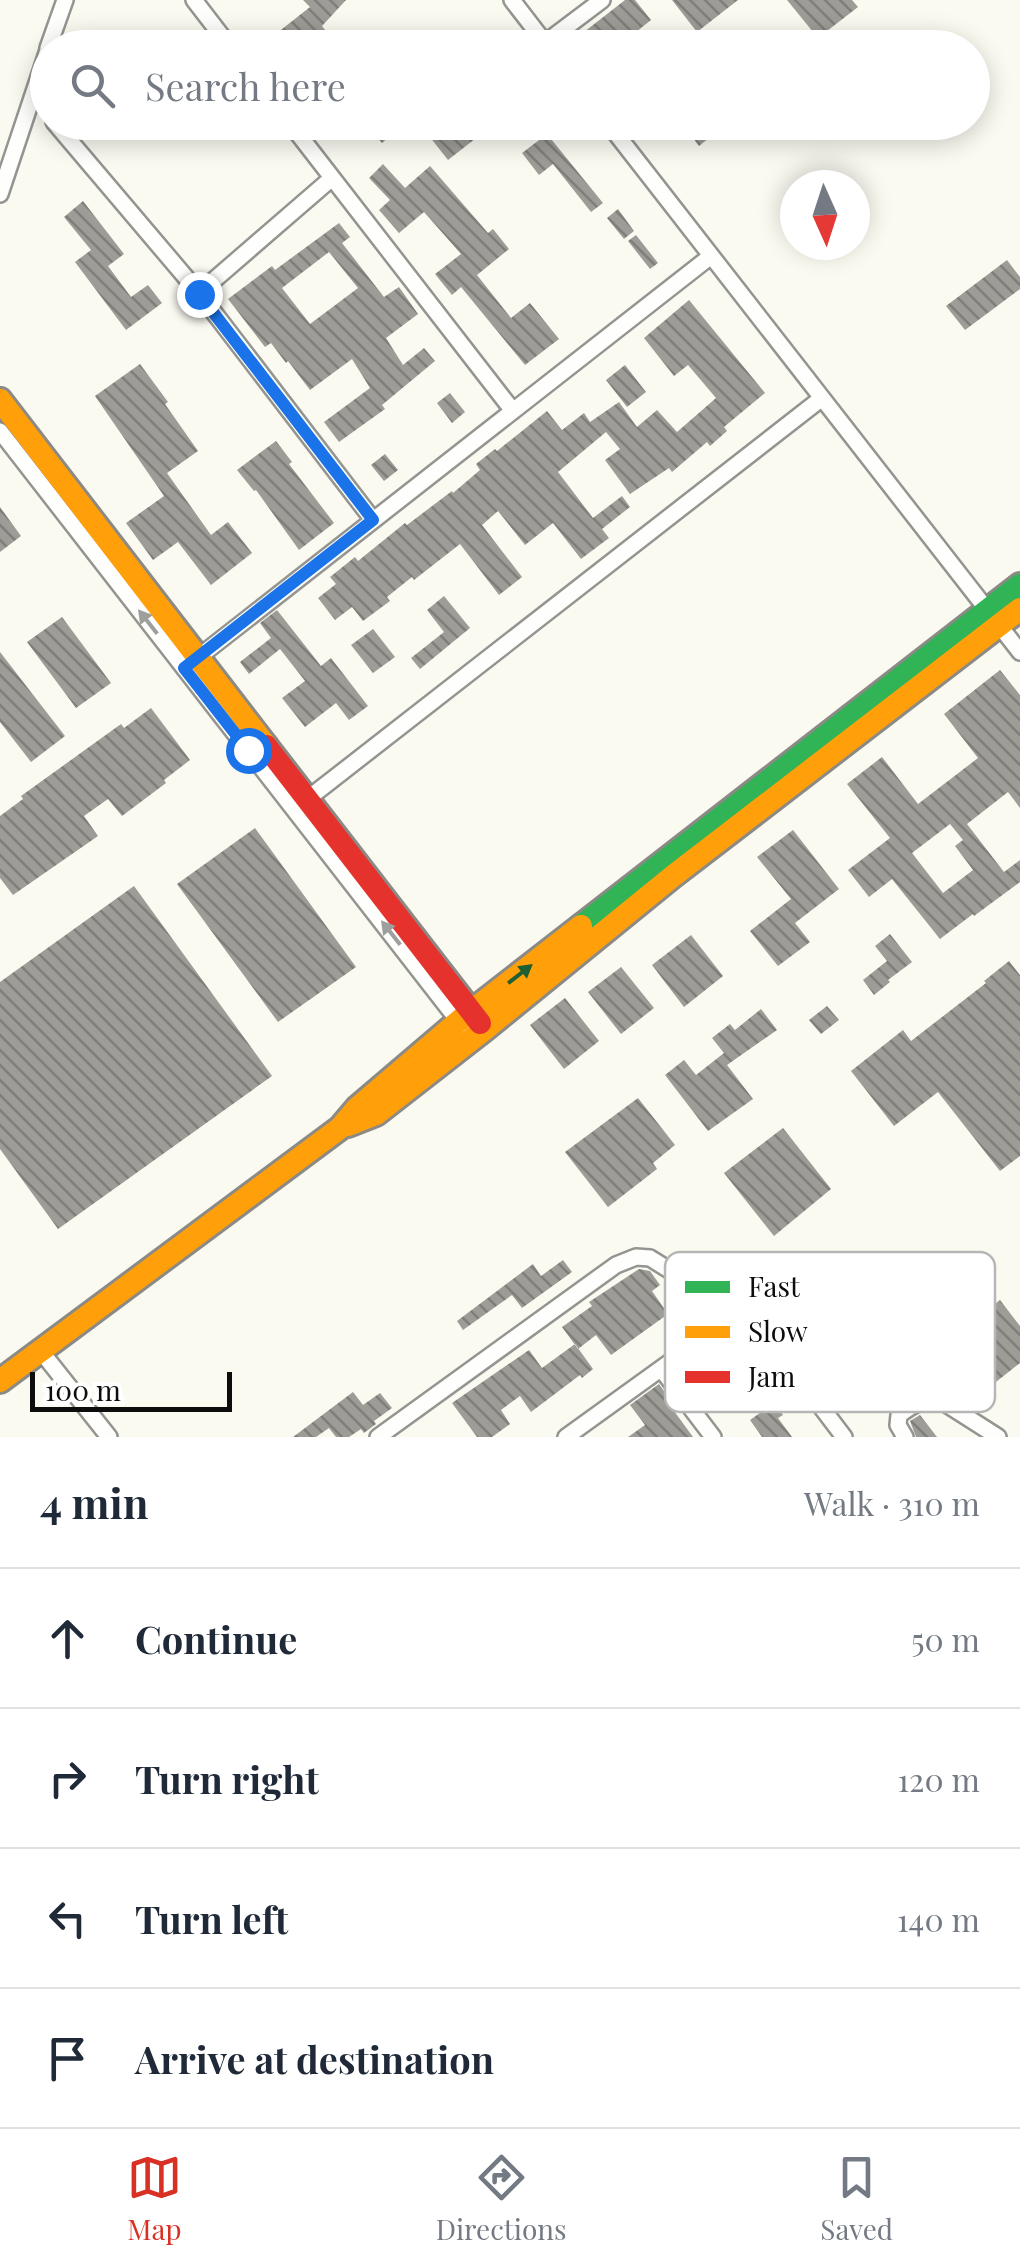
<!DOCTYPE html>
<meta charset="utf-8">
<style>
body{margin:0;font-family:"Playfair Display",serif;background:#f2f2f3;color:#1f2937}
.compass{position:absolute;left:780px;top:170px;width:90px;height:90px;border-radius:50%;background:#fff;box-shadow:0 5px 25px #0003;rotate:177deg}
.scale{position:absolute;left:30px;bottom:25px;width:202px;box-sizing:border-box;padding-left:10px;border:5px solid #0d0d0d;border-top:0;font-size:28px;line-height:35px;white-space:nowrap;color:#0d0d0d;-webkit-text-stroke:8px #fff;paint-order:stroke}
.stop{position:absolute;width:30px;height:30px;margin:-22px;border:8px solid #1a73e8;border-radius:50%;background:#fff}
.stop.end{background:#1a73e8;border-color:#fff;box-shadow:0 2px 10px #0008}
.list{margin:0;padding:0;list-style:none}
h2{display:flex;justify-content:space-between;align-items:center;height:130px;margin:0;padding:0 40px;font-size:42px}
h2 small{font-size:32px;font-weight:400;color:#747a83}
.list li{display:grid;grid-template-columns:65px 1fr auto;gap:30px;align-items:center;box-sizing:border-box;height:140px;padding:0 40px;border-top:2px solid #e0e1e3}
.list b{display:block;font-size:38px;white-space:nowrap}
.list em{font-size:32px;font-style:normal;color:#747a83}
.icon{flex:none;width:55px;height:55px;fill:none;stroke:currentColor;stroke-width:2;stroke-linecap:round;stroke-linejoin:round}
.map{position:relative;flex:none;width:1020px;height:1437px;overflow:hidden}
.search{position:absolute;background:#fff;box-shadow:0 5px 25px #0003;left:30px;right:30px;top:30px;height:110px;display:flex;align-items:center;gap:25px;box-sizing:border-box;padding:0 35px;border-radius:55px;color:#747a83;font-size:38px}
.sheet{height:690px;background:#fff}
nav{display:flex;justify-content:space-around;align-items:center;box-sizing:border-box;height:140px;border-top:2px solid #e0e1e3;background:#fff;font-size:28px;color:#747a83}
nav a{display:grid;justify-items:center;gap:5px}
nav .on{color:#d93025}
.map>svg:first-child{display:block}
.building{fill:url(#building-back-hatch);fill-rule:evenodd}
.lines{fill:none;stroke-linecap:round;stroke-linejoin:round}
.street-casing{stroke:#949490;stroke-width:20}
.fast-casing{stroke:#8b8a86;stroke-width:28}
.slow-casing{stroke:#8b8a86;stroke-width:28}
.jam-casing{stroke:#8b8a86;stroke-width:28}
.street{stroke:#fefefd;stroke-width:15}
.fast{stroke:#30b455;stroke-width:22}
.slow{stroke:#ff9f0a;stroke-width:22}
.jam{stroke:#e5322d;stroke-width:22}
.oneway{fill:#9e9e9d}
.oneway2{fill:#1e6031}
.route{stroke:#1a73e8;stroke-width:12}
.key{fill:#fff;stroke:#b6b6b6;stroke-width:2.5}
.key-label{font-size:28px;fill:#0d0d0d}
</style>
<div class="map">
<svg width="1020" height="1437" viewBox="0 0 1020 1437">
<defs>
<pattern id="building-back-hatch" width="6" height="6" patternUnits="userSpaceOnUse" patternTransform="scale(2.5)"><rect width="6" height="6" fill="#9e9c97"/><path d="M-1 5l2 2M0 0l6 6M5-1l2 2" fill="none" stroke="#7f7e7a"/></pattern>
</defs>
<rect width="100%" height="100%" fill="#fbfaf1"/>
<path class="building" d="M303,0H346L322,26L339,48H258L310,7Z
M625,0H635L651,20L616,48H596L584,32Z
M672,0H738L697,32Z
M787,0H852L858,7L818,38Z
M364,122H406L382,143Z
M418,122H470L480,135L448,160Z
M681,122H729L699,146Z
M547,134L603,203L591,212L553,164L539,175L522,153Z
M383,164L405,188L430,166L488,233L493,229L509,249L477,275L511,318L530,303L559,339L525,365L461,287L452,295L435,274L461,254L424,212L399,233L379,210L390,200L369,178Z
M83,201L124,254L108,266L131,297L148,285L162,303L126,330L75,262L91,250L64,217Z
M618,209L634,231L624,239L607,218Z
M339,223L350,237L342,243L384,297L399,287L418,314L386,338L403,365L424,348L435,361L382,405L385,409L339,442L324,422L370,388L352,359L310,390L288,361L286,363L271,343L265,347L228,299L272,266L275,270ZM329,252L358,288L310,324L282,288Z
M636,235L658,263L650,269L628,241Z
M1007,260L1020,277V289L965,330L946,306Z
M689,300L765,393L724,427L727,431L710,446L707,442L672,472L669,468L630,494L605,460L620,449L606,432L558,472L593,518L622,496L630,507L602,529L609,538L581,559L553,523L525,545L498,511L482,525L522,577L499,595L460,544L414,580L412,577L387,597L390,601L363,621L352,607L335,620L318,598L336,584L330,577L355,557L358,561L405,523L407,525L452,491L453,493L480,470L476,464L495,449L497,451L547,411L562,430L584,413L590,422L619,402L637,427L657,410L677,432L716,398L688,365L674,376L644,338Z
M140,364L168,402L165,404L198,451L167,473L211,535L228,522L252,553L211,585L178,542L153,560L126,523L164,496L95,396Z
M625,365L646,392L627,407L606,380Z
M450,393L465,412L452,423L437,403Z
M276,441L292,462L289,464L334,523L299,550L256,490L254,491L237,470Z
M385,454L398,470L384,481L371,465Z
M0,507L21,536L0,552Z
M444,596L470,628L420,669L411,658L444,632L427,610Z
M277,610L321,666L331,658L368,706L349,720L336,703L305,727L282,698L305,681L280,649L249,674L240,662L271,638L260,623Z
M62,617L111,683L76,708L27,642Z
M373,629L395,657L373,673L351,645Z
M0,652L65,736L31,762L0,722Z
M1000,670L1020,695V808L1008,792L967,824L1004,872L1020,860V882L974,916L973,914L940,939L892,879L869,897L848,870L890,838L847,784L882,757L918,804L978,758L944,714ZM950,824L963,840L955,846L973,870L943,893L912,853Z
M151,708L190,760L164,780L166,783L122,816L108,799L84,816L98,836L13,895L0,878V816L23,799L21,796L121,724L124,728Z
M255,828L356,967L278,1022L177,884Z
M793,830L839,889L795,923L810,942L778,966L750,931L791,899L757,857Z
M134,886L272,1076L58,1229L0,1149V982Z
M890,934L912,962L888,980L890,982L874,995L863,980L887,961L875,946Z
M691,935L723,976L684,1007L652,965Z
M1009,961L1020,975V1156L1000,1171L938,1092L894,1126L851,1071L903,1030L911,1041L986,983L984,981Z
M621,967L654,1008L621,1034L588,992Z
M565,998L599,1041L564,1069L530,1025Z
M827,1006L839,1020L821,1034L809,1020Z
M761,1009L777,1030L727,1065L753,1099L708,1131L665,1075L684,1060L696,1075L724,1053L712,1038L730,1024L735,1030Z
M638,1098L675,1145L653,1163L657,1169L608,1207L565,1152Z
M783,1128L831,1189L774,1236L724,1173Z
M563,1260L572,1272L522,1308L512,1295L463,1330L457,1321L533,1264L541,1276Z
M639,1269L650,1271L660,1285L652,1291L668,1314L611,1355L596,1335L578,1349L562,1327L592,1306L589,1302Z
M1000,1300L1020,1326V1363L982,1393L943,1344Z
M575,1344L593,1369L582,1378L580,1375L531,1412L520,1396L501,1410L510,1424L492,1437H477L452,1403L529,1350L542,1368Z
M772,1371L785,1388L771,1399L783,1415L778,1418L792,1437H762L750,1420L764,1410L748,1388Z
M659,1384L669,1398L666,1400L693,1437H628L645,1425L630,1405Z
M353,1392L363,1405L380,1393L392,1408L374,1421L376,1424L364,1433L361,1429L349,1437H336L329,1428L316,1437H293Z
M920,1415L937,1437H916L910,1421Z"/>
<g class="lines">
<g class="street-casing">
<path id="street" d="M194,0L231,48
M512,0L549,48
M545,43L602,0
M48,48L65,0
M54,122L199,293L373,520
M289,122L513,411
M607,122L1020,652
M0,194L48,50
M199,293L332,178
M0,431L463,1027
M191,663L711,256
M301,804L822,398
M40,1350L109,1437
M662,1370L713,1437
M378,1437L616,1265L636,1257L650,1258L738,1313L766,1334L844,1437
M566,1437L738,1313
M905,1437L898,1425L899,1415C913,1405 922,1398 940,1400L998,1437"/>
</g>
<g class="fast-casing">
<path id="fast" d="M581,926L1020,585"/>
</g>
<g class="slow-casing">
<path id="slow" d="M0,400L266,746
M348,1125L376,1114L485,1029L673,876L1020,609
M0,1381L340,1128L357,1108L459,1021L581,926"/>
</g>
<g class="jam-casing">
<path id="jam" d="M266,746L480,1023"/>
</g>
<use href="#street" class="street"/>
<use href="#fast" class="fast"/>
<use href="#slow" class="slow"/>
<use href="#jam" class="jam"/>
</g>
<defs><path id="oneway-solid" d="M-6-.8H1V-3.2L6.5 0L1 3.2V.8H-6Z" transform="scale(2.5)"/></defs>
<g class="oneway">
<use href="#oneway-solid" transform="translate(148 622) rotate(-128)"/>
<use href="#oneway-solid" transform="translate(391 933) rotate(-128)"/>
</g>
<use class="oneway2" href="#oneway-solid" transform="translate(520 974) rotate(-38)"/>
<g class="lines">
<path class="route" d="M199,294L373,520L184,668L248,750"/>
</g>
<rect x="665" y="1252" width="330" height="160" rx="15" class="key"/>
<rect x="685" y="1281" width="45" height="12" fill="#30b455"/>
<rect x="685" y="1326" width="45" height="12" fill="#ff9f0a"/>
<rect x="685" y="1371" width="45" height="12" fill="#e5322d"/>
<g class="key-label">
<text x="748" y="1297">Fast</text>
<text x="748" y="1342">Slow</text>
<text x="748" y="1387">Jam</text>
</g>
</svg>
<svg class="compass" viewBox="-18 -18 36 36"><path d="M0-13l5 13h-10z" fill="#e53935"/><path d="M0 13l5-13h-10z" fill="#747a83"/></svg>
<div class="scale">100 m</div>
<div class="stop" style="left:248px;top:750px"></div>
<div class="stop end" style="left:199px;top:294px"></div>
<div class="search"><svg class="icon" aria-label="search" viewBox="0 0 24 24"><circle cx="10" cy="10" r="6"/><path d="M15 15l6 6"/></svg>Search here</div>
</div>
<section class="sheet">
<h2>4 min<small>Walk · 310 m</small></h2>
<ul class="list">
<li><svg class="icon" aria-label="ahead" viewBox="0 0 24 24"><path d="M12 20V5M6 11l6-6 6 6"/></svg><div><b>Continue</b></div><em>50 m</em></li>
<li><svg class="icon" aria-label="right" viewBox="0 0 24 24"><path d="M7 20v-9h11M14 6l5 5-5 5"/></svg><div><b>Turn right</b></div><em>120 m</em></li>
<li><svg class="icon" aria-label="left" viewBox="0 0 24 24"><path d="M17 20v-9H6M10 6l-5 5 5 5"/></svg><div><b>Turn left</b></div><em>140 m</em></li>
<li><svg class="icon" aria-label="arrive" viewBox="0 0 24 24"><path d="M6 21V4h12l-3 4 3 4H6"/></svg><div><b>Arrive at destination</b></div></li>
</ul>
</section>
<nav>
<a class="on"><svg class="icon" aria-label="map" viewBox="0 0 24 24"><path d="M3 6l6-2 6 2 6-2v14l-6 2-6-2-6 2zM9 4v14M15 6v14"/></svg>Map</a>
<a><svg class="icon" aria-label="directions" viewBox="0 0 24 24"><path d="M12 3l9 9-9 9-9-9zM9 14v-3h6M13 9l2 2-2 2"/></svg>Directions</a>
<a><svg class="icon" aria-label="saved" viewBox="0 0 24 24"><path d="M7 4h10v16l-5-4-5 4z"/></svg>Saved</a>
</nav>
